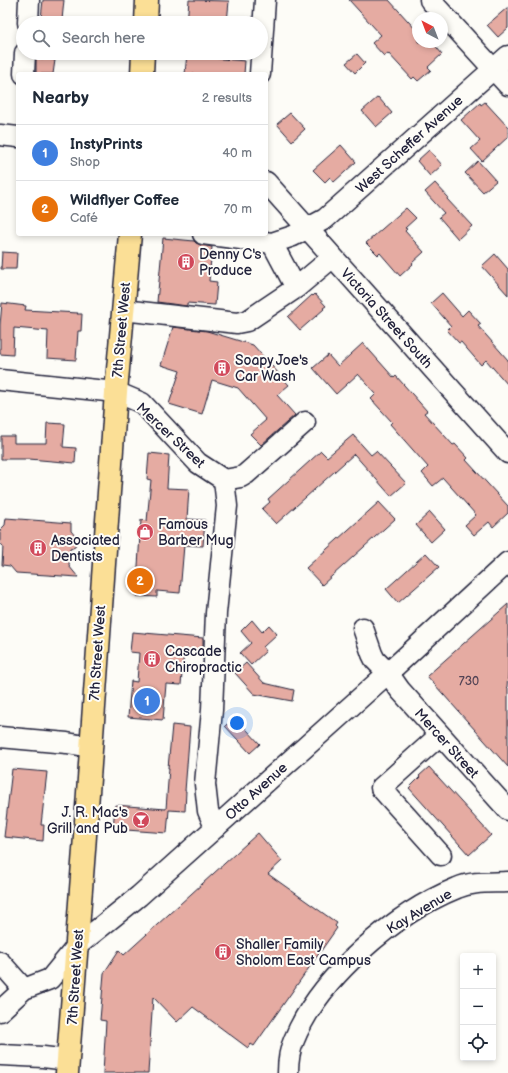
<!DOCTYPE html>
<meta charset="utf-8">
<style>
body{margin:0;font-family:"Balsamiq Sans",sans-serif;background:#f6f6f7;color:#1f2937}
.controls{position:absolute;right:12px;bottom:12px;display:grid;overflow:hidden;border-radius:4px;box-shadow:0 2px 6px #0003}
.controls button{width:36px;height:36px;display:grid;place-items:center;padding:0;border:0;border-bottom:1px solid #e0e1e3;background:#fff;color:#1f2937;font:20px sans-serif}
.compass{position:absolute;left:412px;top:12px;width:36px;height:36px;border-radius:50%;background:#fff;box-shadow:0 2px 6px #0003;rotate:318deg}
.you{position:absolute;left:237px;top:723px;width:14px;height:14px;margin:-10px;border:3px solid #fff;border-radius:50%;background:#1a73e8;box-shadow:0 0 0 6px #1a73e833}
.badge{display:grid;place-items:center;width:26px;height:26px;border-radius:50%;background:#0f766e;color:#fff;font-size:13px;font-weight:700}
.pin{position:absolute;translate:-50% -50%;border:2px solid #fff;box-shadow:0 1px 4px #0006}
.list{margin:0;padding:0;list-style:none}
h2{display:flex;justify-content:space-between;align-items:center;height:52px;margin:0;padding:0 16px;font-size:17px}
h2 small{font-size:13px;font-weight:400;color:#747a83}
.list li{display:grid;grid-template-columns:26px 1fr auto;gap:12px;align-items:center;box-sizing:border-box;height:56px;padding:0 16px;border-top:1px solid #e0e1e3}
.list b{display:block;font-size:15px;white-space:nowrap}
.list p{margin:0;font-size:13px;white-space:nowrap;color:#747a83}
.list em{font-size:13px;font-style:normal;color:#747a83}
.icon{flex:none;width:22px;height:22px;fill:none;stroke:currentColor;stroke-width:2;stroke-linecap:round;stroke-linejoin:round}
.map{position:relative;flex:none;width:508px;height:1073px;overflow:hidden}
.search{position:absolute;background:#fff;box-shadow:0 2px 6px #0003;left:16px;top:16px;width:252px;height:44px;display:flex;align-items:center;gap:10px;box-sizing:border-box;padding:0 14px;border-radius:22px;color:#747a83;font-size:15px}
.panel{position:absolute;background:#fff;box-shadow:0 2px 6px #0003;left:16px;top:72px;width:252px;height:164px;border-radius:4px}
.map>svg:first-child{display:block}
.building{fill:#e5aba2;stroke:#22223b}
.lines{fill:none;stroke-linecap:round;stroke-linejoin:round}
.minor-casing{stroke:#22223b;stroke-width:23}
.major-casing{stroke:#22223b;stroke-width:25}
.minor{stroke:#fdfcf7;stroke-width:20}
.major{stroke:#fbdf96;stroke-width:22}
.labels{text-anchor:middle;stroke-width:4;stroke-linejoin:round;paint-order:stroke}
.number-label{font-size:12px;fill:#534455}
.street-label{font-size:14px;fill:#22223b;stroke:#fdfcf7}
.poi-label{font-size:14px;fill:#22223b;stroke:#fdfcf7;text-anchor:start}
</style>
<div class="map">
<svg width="508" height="1073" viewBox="0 0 508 1073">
<rect width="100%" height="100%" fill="#fdfcf7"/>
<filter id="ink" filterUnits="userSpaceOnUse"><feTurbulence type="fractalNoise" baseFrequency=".025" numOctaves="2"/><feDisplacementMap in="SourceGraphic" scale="8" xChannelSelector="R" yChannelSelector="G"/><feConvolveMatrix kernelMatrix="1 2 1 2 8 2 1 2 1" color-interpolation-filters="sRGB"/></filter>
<g filter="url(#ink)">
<path class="building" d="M43,0H64L62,20L41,18Z
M189,0L229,1L227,23H187Z
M349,0H389L418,32V42H427L430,45L433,43L442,54L428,67L431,70L418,81L414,77L412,79L388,53L384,56L372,43L381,35Z
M508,7V28L498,37L487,25Z
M187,53H211V58L245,61L244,74H185Z
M357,54L365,63L355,73L346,63Z
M36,58L55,60L53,74H36Z
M378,97L392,113L376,127L362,111Z
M485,102L508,127V137L482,161L471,149L480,141L461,120L480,103L481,105Z
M290,113L305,129L292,141L277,124Z
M341,145L356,162L334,182L330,177L325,182L313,170Z
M429,150L442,165L430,176L417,161Z
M478,161L496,181L483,192L465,173Z
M435,183L448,197L447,199L472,226L458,239L439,217L444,213L425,192Z
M406,208L416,218L405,228L407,229L405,231L424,252L412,263L413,264L400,276L380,253L378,255L366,243Z
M163,238L194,241L196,243L201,245L212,247L209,281L217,282L215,305L187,303V306L157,302Z
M2,252L17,253L16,269H1Z
M495,254L508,269V295L482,266Z
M442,293L462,316L468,310L481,324L478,326L508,360V385L486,360L481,365L461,342L459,343L447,330L451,326L431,303Z
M315,294L326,306L323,308L324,309L300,330L288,317L312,295L313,296Z
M2,303L26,306L25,310L78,313L77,314H82L81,331H78L76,360L47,358L48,331L14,328L13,355L0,354V325Z
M173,327L207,331L253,345L289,385L277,395L295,415L261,445L250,434L266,420L238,388L212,380L202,414L169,404L180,371L161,365Z
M363,343L394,378L396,376L404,385L427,411L424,413L453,445L455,444L468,458L466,460L508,506V513L493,527L489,522L474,535L465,525L476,515L443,478L433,486L422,473L428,467L390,424L392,422L371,399L376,394L358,374L336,394L313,368L328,355L338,366Z
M47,423L65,424L63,447L76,448L75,463L29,459H1V436H14V443H46Z
M353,435L371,455L376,451L406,483L391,496L354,454L276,524L262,509L270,502L268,499L321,451L327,457Z
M149,453L169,455L167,488L189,489L187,519L205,520L203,546L184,545L180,593L157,591V597L136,596L141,520L147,521L151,480L147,479Z
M379,502L395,519L322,585L306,568Z
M430,512L445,529L431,542L416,525Z
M6,518L71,523V531L76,537L75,547L70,549L69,566L78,577L16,573L10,566L2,565L3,546L0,543V530L5,525Z
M426,553L439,567L398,603L386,589Z
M508,604V673L507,687L508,688V767L427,676Z
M252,620L262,632L269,625L277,634L263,647L266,651L251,665L240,653L251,643L241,631Z
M132,632L203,638V652L184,650L181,685L166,684L163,720L128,717L131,681L137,682L139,653L130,652Z
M246,663L264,683L294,690L292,701L254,694L235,673Z
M235,717L260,744L250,753L225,726Z
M172,725L190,727L185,791H186L185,811L169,810L167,833L113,829L115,805L166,809L169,768H168Z
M429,767L491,835L469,855L409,788L420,777L419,776Z
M12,769L47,772L41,825H44L43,841L4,837Z
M258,833L282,861L268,874L337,923L335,926L337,928L254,1046L251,1044L248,1048L193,1007L177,1022L153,997L148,1073H103L106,1021L100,1020L104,973L119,950L124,955Z"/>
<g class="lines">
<g class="minor-casing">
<path id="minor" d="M430,0L508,85
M28,23L29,0
M24,74L25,53
M260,74L265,0
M0,135L18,137
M266,182L508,453
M203,234L272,243L293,236L325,219L508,56
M296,288L333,257
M123,310L237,323L247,321L296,288L272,243
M0,380L116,392L142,403L198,463L224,480
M224,480L241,477L246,474L305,422
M363,628L372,654L375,660L388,673L400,690L508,810
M440,735L381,788L441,855
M0,737L67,743L91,747
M215,827L208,811L205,784L212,710L216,613L227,506L224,480
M0,962L24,989
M0,1011L24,989L50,979L77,946L139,896L388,673L401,661L508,562
M1,1055L43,1057L68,1060
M288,1073C288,1062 289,1051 294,1040C319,978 395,913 457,888C473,881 491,883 508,882"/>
</g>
<g class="major-casing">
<path id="major" d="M146,23L147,0
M142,74L143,53
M67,1073L84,850L116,392L130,234"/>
</g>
<use href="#minor" class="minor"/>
<use href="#major" class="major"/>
</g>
</g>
<defs>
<g id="building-disc" transform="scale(0.9)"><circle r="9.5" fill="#d1495b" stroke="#fdfcf7"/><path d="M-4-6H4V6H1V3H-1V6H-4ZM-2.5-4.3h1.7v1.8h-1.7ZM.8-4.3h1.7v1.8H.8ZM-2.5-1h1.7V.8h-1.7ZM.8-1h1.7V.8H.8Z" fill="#fff"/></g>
<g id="shop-disc" transform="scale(0.9)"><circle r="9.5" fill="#d1495b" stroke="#fdfcf7"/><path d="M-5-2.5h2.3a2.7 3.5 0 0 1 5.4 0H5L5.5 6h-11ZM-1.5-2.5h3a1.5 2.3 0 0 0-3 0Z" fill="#fff"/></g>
<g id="bar-disc" transform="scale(0.9)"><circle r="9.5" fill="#d1495b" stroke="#fdfcf7"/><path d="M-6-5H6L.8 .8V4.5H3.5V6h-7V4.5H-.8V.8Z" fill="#fff"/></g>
</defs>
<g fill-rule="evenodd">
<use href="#building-disc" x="186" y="262"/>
<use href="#building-disc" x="222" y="368"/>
<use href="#shop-disc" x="145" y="532"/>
<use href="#building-disc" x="38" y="548"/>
<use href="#building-disc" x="152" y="659"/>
<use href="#bar-disc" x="141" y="820"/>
<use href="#building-disc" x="223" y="952"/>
</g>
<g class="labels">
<g class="number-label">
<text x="469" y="685">730</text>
</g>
<g class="street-label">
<text transform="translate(409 144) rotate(-42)" y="5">West Scheffer Avenue</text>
<text transform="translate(387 318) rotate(48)" y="5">Victoria Street South</text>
<text transform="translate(121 330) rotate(-85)" y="5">7th Street West</text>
<text transform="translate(171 435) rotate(43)" y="5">Mercer Street</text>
<text transform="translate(97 653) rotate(-86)" y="5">7th Street West</text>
<text transform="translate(447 743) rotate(48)" y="5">Mercer Street</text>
<text transform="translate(256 791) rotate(-42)" y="5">Otto Avenue</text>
<text transform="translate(419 911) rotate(-31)" y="5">Kay Avenue</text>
<text transform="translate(75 977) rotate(-86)" y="5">7th Street West</text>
</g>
<g class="poi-label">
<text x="199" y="259">Denny C's<tspan x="199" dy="16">Produce</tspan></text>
<text x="235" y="365">Soapy Joe's<tspan x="235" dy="16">Car Wash</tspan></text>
<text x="158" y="529">Famous<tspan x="158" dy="16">Barber Mug</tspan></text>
<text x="51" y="545">Associated<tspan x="51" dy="16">Dentists</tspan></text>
<text x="165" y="656">Cascade<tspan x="165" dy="16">Chiropractic</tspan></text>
<text x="128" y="817" text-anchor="end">J. R. Mac's<tspan x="128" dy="16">Grill and Pub</tspan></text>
<text x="236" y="949">Shaller Family<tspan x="236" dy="16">Sholom East Campus</tspan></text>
</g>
</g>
</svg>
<div class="controls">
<button>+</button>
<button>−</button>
<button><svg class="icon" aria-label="locate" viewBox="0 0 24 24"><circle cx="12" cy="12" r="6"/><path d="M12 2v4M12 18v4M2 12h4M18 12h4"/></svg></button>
</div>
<svg class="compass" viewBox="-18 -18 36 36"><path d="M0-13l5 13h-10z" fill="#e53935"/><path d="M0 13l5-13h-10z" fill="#747a83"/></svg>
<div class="you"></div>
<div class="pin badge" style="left:147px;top:701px;background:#3f7fe0">1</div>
<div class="pin badge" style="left:140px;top:581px;background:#e8710a">2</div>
<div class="search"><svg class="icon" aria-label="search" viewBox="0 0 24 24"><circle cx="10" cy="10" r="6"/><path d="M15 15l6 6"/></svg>Search here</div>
<section class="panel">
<h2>Nearby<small>2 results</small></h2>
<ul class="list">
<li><span class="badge" style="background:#3f7fe0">1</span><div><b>InstyPrints</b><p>Shop</p></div><em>40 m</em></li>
<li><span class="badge" style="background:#e8710a">2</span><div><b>Wildflyer Coffee</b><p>Café</p></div><em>70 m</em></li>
</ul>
</section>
</div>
